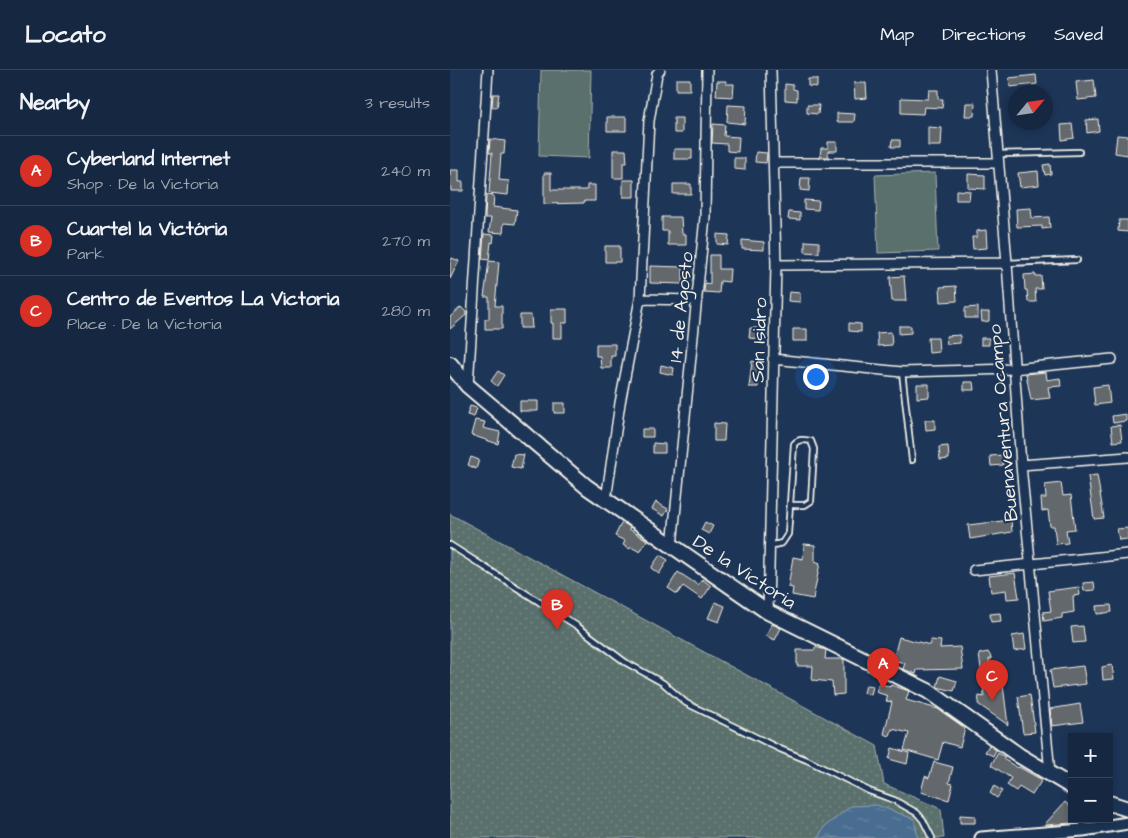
<!DOCTYPE html>
<meta charset="utf-8">
<style>
body{margin:0;font-family:"Architects Daughter",sans-serif;background:#23344c;color:#f1f3f6}
.controls{position:absolute;right:15px;bottom:15px;display:grid;overflow:hidden;border-radius:0px;box-shadow:0 2px 8px #0003}
.controls button{width:45px;height:45px;display:grid;place-items:center;padding:0;border:0;border-bottom:1px solid #35445a;background:#162841;color:#f1f3f6;font:25px sans-serif}
.compass{position:absolute;left:558px;top:15px;width:45px;height:45px;border-radius:50%;background:#162841;box-shadow:0 2px 8px #0003;rotate:61deg}
.you{position:absolute;left:365px;top:306px;width:18px;height:18px;margin:-12px;border:4px solid #fff;border-radius:50%;background:#1a73e8;box-shadow:0 0 0 8px #1a73e833}
.badge{display:grid;place-items:center;width:32px;height:32px;border-radius:50%;background:#d93025;color:#fff;font-size:16px;font-weight:700}
.pin{position:absolute;translate:-50% -41px;filter:drop-shadow(0 1px 2px #0008)}
.pin::after{content:'';position:absolute;top:26px;width:18px;height:15px;background:inherit;clip-path:polygon(0 0,100% 0,50% 100%)}
.list{margin:0;padding:0;list-style:none}
h2{display:flex;justify-content:space-between;align-items:center;height:65px;margin:0;padding:0 20px;font-size:21px}
h2 small{font-size:16px;font-weight:400;color:#9ea6b1}
.list li{display:grid;grid-template-columns:32px 1fr auto;gap:15px;align-items:center;box-sizing:border-box;height:70px;padding:0 20px;border-top:1px solid #35445a}
.list b{display:block;font-size:19px;white-space:nowrap}
.list p{margin:0;font-size:16px;white-space:nowrap;color:#9ea6b1}
.list em{font-size:16px;font-style:normal;color:#9ea6b1}
.map{position:relative;flex:none;width:678px;height:768px;overflow:hidden}
header{display:flex;align-items:center;gap:30px;box-sizing:border-box;height:70px;padding:0 25px;background:#162841;border-bottom:1px solid #35445a}
header strong{font-size:24px}
nav{display:flex;gap:28px;margin-inline-start:auto;font-size:18px}
main{display:flex}
aside{flex:1;background:#162841}
.map>svg:first-child{display:block}
.park{fill:url(#park-dots);stroke:#a7b0aa}
.pitch{fill:#5a706c;stroke:#a7b0aa}
.water{fill:url(#water-ripples);stroke:#8ea2b4}
.building{fill:#63676d;stroke:#f4f1e8}
.lines{fill:none;stroke-linecap:round;stroke-linejoin:round}
.service-casing{stroke:#f4f1e8;stroke-width:8}
.minor-casing{stroke:#f4f1e8;stroke-width:12}
.tertiary-casing{stroke:#f4f1e8;stroke-width:15}
.secondary-casing{stroke:#f4f1e8;stroke-width:18}
.service{stroke:#1d3557;stroke-width:4.5}
.minor{stroke:#1d3557;stroke-width:9}
.tertiary{stroke:#1d3557;stroke-width:11}
.secondary{stroke:#1d3557;stroke-width:14}
.labels{text-anchor:middle;stroke-width:4;stroke-linejoin:round;paint-order:stroke}
.street-label{font-size:19px;fill:#f4f1e8;stroke:#1d3557}
</style>
<header>
<strong>Locato</strong>
<nav><a>Map</a><a>Directions</a><a>Saved</a></nav>
</header>
<main>
<aside>
<h2>Nearby<small>3 results</small></h2>
<ul class="list">
<li><span class="badge">A</span><div><b>Cyberland Internet</b><p>Shop · De la Victoria</p></div><em>240 m</em></li>
<li><span class="badge">B</span><div><b>Cuartel la Victória</b><p>Park</p></div><em>270 m</em></li>
<li><span class="badge">C</span><div><b>Centro de Eventos La Victoria</b><p>Place · De la Victoria</p></div><em>280 m</em></li>
</ul>
</aside>
<div class="map">
<svg width="678" height="768" viewBox="0 0 678 768">
<defs>
<pattern id="park-dots" width="8" height="8" patternUnits="userSpaceOnUse" patternTransform="scale(1.25)"><rect width="8" height="8" fill="#5a706c"/><path d="M2 2h.1M6 6h.1" fill="none" stroke="#728581" stroke-width="1.8" stroke-linecap="round"/></pattern>
<pattern id="water-ripples" width="26" height="14" patternUnits="userSpaceOnUse" patternTransform="scale(1.25)"><rect width="26" height="14" fill="#4a6d91"/><path d="M2 4q2-2 4 0t4 0M15 11q2-2 4 0t4 0" fill="none" stroke="#6582a0"/></pattern>
</defs>
<rect width="100%" height="100%" fill="#1d3557"/>
<filter id="ink" filterUnits="userSpaceOnUse"><feTurbulence type="fractalNoise" baseFrequency=".02" numOctaves="2"/><feDisplacementMap in="SourceGraphic" scale="10" xChannelSelector="R" yChannelSelector="G"/><feConvolveMatrix kernelMatrix="1 2 1 2 8 2 1 2 1" color-interpolation-filters="sRGB"/></filter>
<g filter="url(#ink)">
<path class="park" d="M0,444L427,676L434,714L491,739L494,768H0Z"/>
<path class="pitch" d="M91,0H141L139,88L89,86Z
M485,103L488,181L428,183L425,105Z"/>
<path class="water" d="M427,735L464,749L468,768H368L374,757L401,736Z"/>
<path class="building" d="M586,5L587,14L560,17L559,8Z
M226,9H240V20H226Z
M358,9H367V17L358,16Z
M644,10L646,28L628,30L626,12Z
M267,11H276V14H284L283,27L266,26Z
M404,13H416L417,28L405,29Z
M335,14L343,15V19L347,20V31L335,30Z
M479,20H488V29H493L492,38L474,37L473,44L451,43V28L478,29Z
M43,24H49L47,37H42Z
M516,33H525L524,46H515Z
M278,35L296,36L295,54L277,52Z
M357,35H369L368,44L357,43Z
M387,43L405,44L404,52H387Z
M157,47H176V61H157Z
M224,48H232V63H224Z
M648,49L649,61L637,63L636,50Z
M263,54L275,55L274,66L289,67L288,82L277,81V74L262,73Z
M622,54L624,68L612,70L611,55Z
M478,57L492,58L491,76H478Z
M667,65L678,66V85L665,83Z
M40,69L55,71L54,84H51L49,110L59,111L58,125L39,123L42,83H39Z
M442,70H450V77H441Z
M378,72H387V81H378V87H370L371,78H378Z
M224,79H242V89H224Z
M163,80H176L177,93H173V108H163Z
M306,82L317,83L316,93L305,92Z
M284,88H295V100L284,99Z
M600,94L601,104L595,105L593,95Z
M0,100H9V112H13V121H1Z
M588,101L589,115L570,117L568,103Z
M94,103H101V120H137V115H145V131H134V133L94,134Z
M518,104L535,105V119L518,118Z
M351,108H360L359,121L350,120Z
M173,110H184V127H173Z
M223,114H241V124H223Z
M506,120L520,121L519,130H506Z
M36,125L44,126L43,137L67,140L65,154L54,153L53,163L39,162L41,148H35Z
M354,130L369,131L368,140L354,139Z
M581,138L582,148L599,147L600,158L592,159V156L567,157L566,139Z
M339,142L350,143V150L338,149Z
M212,147H231L232,164H236V175H218V161H212Z
M669,150H678V162L668,161Z
M536,160L537,178L523,179L522,167H527V161Z
M34,164L44,165L43,173L41,172L39,190L32,189Z
M267,164L279,165L278,175L267,174Z
M292,170L314,172V180L292,179Z
M355,171L369,172V183L355,182Z
M155,176H170V192H155Z
M260,185H269V199H280L279,212L270,211L269,223L254,222L255,213L260,214Z
M2,188L9,191L0,209V192Z
M39,191L49,192L45,236H52V259H35V249H39V227H34Z
M200,196L233,197V214L200,213Z
M585,204V206H591L592,219H585L586,232H578L577,220H575L574,205Z
M454,206L456,231H442L440,207Z
M506,216L507,231L491,232L490,217Z
M339,222L350,223V232L338,231Z
M11,237L16,242V245L0,259V247Z
M528,237V248H515V238Z
M101,239H117V253H112V268H103V253H101Z
M531,242H539V251L532,252Z
M70,245H81L82,258H70Z
M399,253L411,254V262L399,261Z
M449,256H461V263L449,264Z
M300,258H309L308,269L299,268Z
M343,259H357V271H343Z
M441,262L442,275L428,276L427,263Z
M510,265V273L497,274L496,266Z
M478,268H488L489,282L479,283Z
M531,268H539V275H531Z
M146,274H165V286H161V298H151L150,286H146Z
M302,291L309,292L308,317H299Z
M211,295L224,298L223,305L210,302Z
M48,301L54,305L47,316L41,311Z
M596,302L597,310L610,308L611,316L598,317L600,328L581,330L576,304Z
M514,312H523L524,320H514Z
M467,314H479V327L467,328Z
M658,315L660,333L645,335L643,317Z
M70,331H88V341H70Z
M104,333H115V343H104Z
M20,336L27,338L24,347L17,345Z
M676,344V351L663,353L662,346Z
M25,350L35,352L33,358L50,362L48,374L21,365Z
M475,350H485V359L476,360Z
M264,353L275,354L274,371H264Z
M670,355L672,371L663,372L661,356Z
M192,359H203V367H192Z
M203,373L215,374V383H203Z
M498,376L499,389L490,390L489,377Z
M64,384L74,385L71,399L61,397Z
M553,385V395L541,396L540,386Z
M21,387L29,390L26,399L18,395Z
M647,405L654,448L644,449L638,406Z
M611,413L613,426L621,425L625,459L616,460L618,473L606,474L604,456H600L598,440L592,441L591,428H596L595,415Z
M206,432L218,439L214,446L202,439Z
M561,450L562,462L520,469L518,455Z
M172,452L180,457L179,459L197,470L190,482L181,477L180,479L173,475L175,471L165,466Z
M255,452L263,456L259,464L251,460Z
M678,458V469L669,470L667,459Z
M354,474L365,475V491L370,493L363,529L342,525L343,518L338,517L343,487L353,489Z
M210,485L218,490L209,504L201,498Z
M228,502L248,515L252,509L261,516L252,529L233,516L227,524L218,518Z
M565,503L569,528L557,529L556,520L541,522L539,506Z
M644,512L645,520L634,521L633,513Z
M629,517L630,525L623,526L624,542L612,544V548L594,551L593,542L601,541L598,521Z
M265,532L275,536L269,552L258,548Z
M661,535L662,542L647,544L646,536Z
M550,543L551,551L541,552L540,544Z
M322,554L331,558L325,570L316,566Z
M633,556L635,572L623,573L621,557Z
M574,564L576,579L564,581L562,566Z
M449,567L480,575L481,570L491,571L490,578L510,577L513,599L467,600L466,604L453,599L455,593L443,590Z
M365,577L376,580L375,589H394V624L383,625L382,612L362,610L363,596H347V580H365Z
M538,582L542,589H539L540,598L531,599L529,584Z
M662,595L664,609L653,610L652,597Z
M633,596L636,614L603,618L600,600Z
M490,606L507,611L504,621L487,617Z
M429,613L440,617L441,615L459,621L456,630L488,639L515,658L510,677L493,672L488,690L454,680L459,663L442,659L440,666L434,664L442,632L436,631L438,626L426,622Z
M541,613L553,615L558,655L528,634L529,626L534,627L533,614Z
M416,615L423,616L421,625L414,623Z
M580,625L585,662L573,663L568,627Z
M630,634L633,652L602,656L600,639Z
M539,675L546,680L543,686L535,682Z
M442,678L459,683L457,694L439,689Z
M548,683L555,687L553,689L568,698L569,697L592,710L582,725L569,717L566,721L557,715L561,708L541,695Z
M484,692L503,697L499,713L503,714L499,730L471,722L475,706L479,708Z
M544,716L552,721L547,728L540,723Z
M615,732L622,738V753L596,755L595,754Z
M510,745L525,746V753H510Z"/>
<g class="lines">
<g class="service-casing">
<path id="service" d="M549,84L629,82
M557,193L627,190
M452,302L462,390
M0,475L127,556L175,592L213,613L236,633L330,679L357,690L419,721L444,730L467,743L473,750L482,768
M319,476L332,473L338,464L344,374C349,368 355,370 361,371L364,379L361,431L355,435H341
M632,749L633,760"/>
</g>
<g class="minor-casing">
<path id="minor" d="M541,0L557,193L571,395L600,703
M324,93H548
M326,195L557,193
M190,229L247,230
M323,289L452,302L563,299L662,289
M18,316L38,0
M571,395L678,387
M156,430L170,333L190,229L199,51L207,4L210,0
M222,476L255,147L257,0
M524,500L678,484
M318,542L326,195L321,0"/>
</g>
<g class="tertiary-casing">
<path id="tertiary" d="M531,768L633,760L678,753"/>
</g>
<g class="secondary-casing">
<path id="secondary" d="M0,294L18,316L137,417L318,542L478,621L570,686L622,717
M659,733L678,739"/>
</g>
<use href="#service" class="service"/>
<use href="#minor" class="minor"/>
<use href="#tertiary" class="tertiary"/>
<use href="#secondary" class="secondary"/>
</g>
</g>
<g class="labels">
<g class="street-label">
<text transform="translate(230 237) rotate(-84)" y="7">14 de Agosto</text>
<text transform="translate(308 270) rotate(-88)" y="7">San Isidro</text>
<text transform="translate(552 353) rotate(-95)" y="7">Buenaventura Ocampo</text>
<text transform="translate(295 501) rotate(33)" y="7">De la Victoria</text>
</g>
</g>
</svg>
<div class="controls">
<button>+</button>
<button>−</button>
</div>
<svg class="compass" viewBox="-18 -18 36 36"><path d="M0-13l5 13h-10z" fill="#e53935"/><path d="M0 13l5-13h-10z" fill="#9ea6b1"/></svg>
<div class="you"></div>
<div class="pin badge" style="left:433px;top:619px">A</div>
<div class="pin badge" style="left:107px;top:560px">B</div>
<div class="pin badge" style="left:542px;top:631px">C</div>
</div>
</main>
